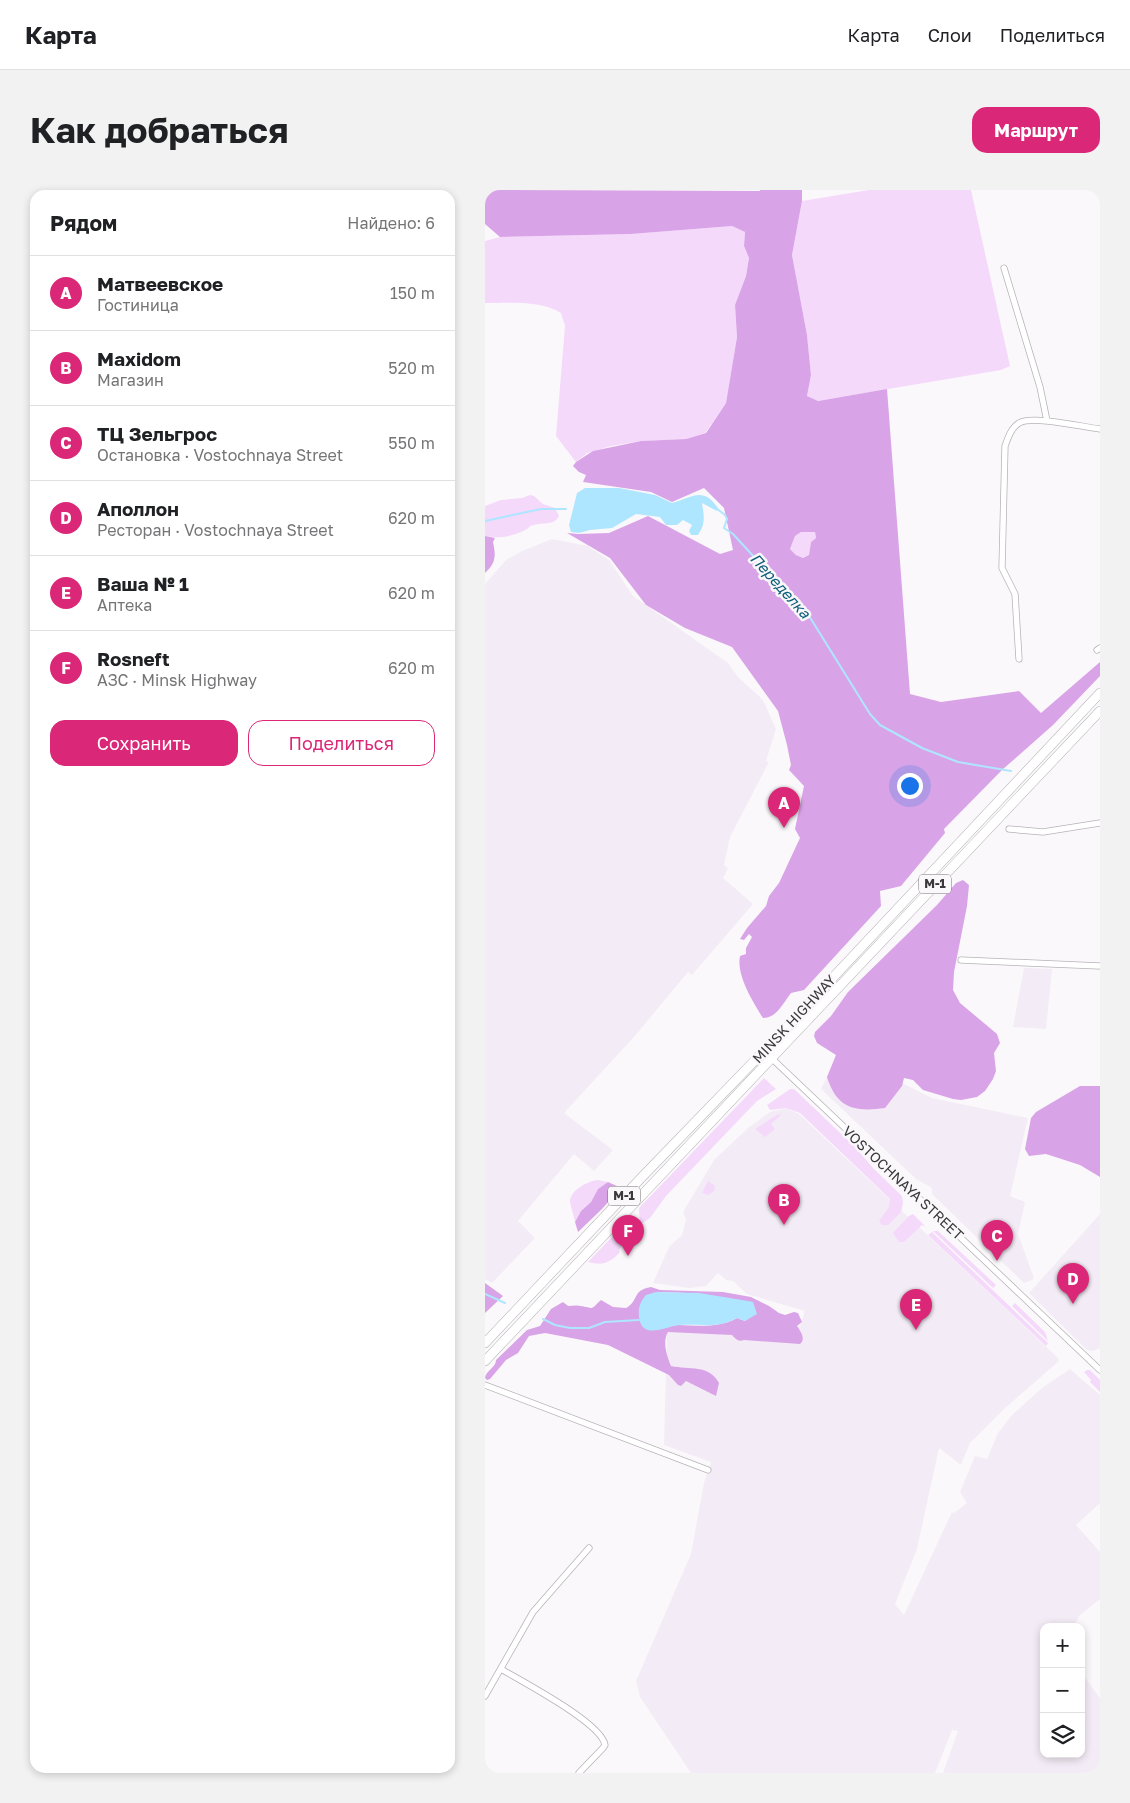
<!DOCTYPE html>
<html lang="ru">
<meta charset="utf-8">
<style>
body{margin:0;font-family:"Golos Text",sans-serif;background:#f2f2f2;color:#202124}
.controls{position:absolute;right:15px;bottom:15px;display:grid;overflow:hidden;border-radius:10px;box-shadow:0 2px 8px #0003}
.controls button{width:45px;height:45px;display:grid;place-items:center;padding:0;border:0;border-bottom:1px solid #e0e0e0;background:#fff;color:#202124;font:25px sans-serif}
.you{position:absolute;left:424px;top:595px;width:18px;height:18px;margin:-12px;border:4px solid #fff;border-radius:50%;background:#1a73e8;box-shadow:0 0 0 8px #1a73e833}
.badge{display:grid;place-items:center;width:32px;height:32px;border-radius:50%;background:#db2777;color:#fff;font-size:16px;font-weight:700}
.pin{position:absolute;translate:-50% -41px;filter:drop-shadow(0 1px 2px #0008)}
.pin::after{content:'';position:absolute;top:26px;width:18px;height:15px;background:inherit;clip-path:polygon(0 0,100% 0,50% 100%)}
.list{margin:0;padding:0;list-style:none}
h2{display:flex;justify-content:space-between;align-items:center;height:65px;margin:0;padding:0 20px;font-size:21px}
h2 small{font-size:16px;font-weight:400;color:#757577}
.list li{display:grid;grid-template-columns:32px 1fr auto;gap:15px;align-items:center;box-sizing:border-box;height:75px;padding:0 20px;border-top:1px solid #e0e0e0}
.list b{display:block;font-size:19px;white-space:nowrap}
.list p{margin:0;font-size:16px;white-space:nowrap;color:#757577}
.list em{font-size:16px;font-style:normal;color:#757577}
.actions{display:flex;gap:10px;padding:15px 20px}
.actions a{flex:1;padding:11px 0;border:1px solid #db2777;border-radius:15px;text-align:center;font-size:18px;color:#db2777}
.actions .main{background:#db2777;color:#fff}
.icon{flex:none;width:28px;height:28px;fill:none;stroke:currentColor;stroke-width:2;stroke-linecap:round;stroke-linejoin:round}
.map{position:relative;flex:none;width:615px;height:1583px;overflow:hidden;border-radius:15px}
header{display:flex;align-items:center;gap:30px;box-sizing:border-box;height:70px;padding:0 25px;background:#fff;border-bottom:1px solid #e0e0e0}
header strong{font-size:24px}
nav{display:flex;gap:28px;margin-inline-start:auto;font-size:18px}
.intro{display:flex;align-items:center;justify-content:space-between;box-sizing:border-box;height:120px;padding:0 30px}
h1{margin:0;font-size:35px}
.button{padding:12px 22px;border-radius:15px;background:#db2777;color:#fff;font-size:18px;font-weight:700}
main{display:flex;gap:30px;padding:0 30px}
aside{flex:1;background:#fff;border-radius:15px;box-shadow:0 2px 8px #0003}
.map>svg:first-child{display:block}
.built{fill:#f3ebf5}
.green{fill:#f4d9fb}
.forest{fill:#d9a3e7;fill-rule:evenodd}
.water{fill:#afe6ff}
.lines{fill:none;stroke-linecap:round;stroke-linejoin:round}
.stream{stroke:#afe6ff;stroke-width:2}
.minor-casing{stroke:#b6b3b7;stroke-width:7}
.highway-casing{stroke:#b6b3b7;stroke-width:10}
.minor{stroke:#fff;stroke-width:5.5}
.highway{stroke:#fff;stroke-width:9}
.labels{text-anchor:middle;stroke-width:5;stroke-linejoin:round;paint-order:stroke}
.shield{fill:#fbf8fb;stroke:#757375;stroke-width:1}
.shield-label{font-size:12px;font-weight:bold;fill:#3b3a3b}
.street-label{font-size:14px;fill:#3b3a3b;stroke:#fbf8fb}
.water-label{font-size:15px;font-style:italic;fill:#0d5e7a;stroke:#fbf8fb}
</style>
<header>
<strong>Карта</strong>
<nav><a>Карта</a><a>Слои</a><a>Поделиться</a></nav>
</header>
<div class="intro"><h1>Как добраться</h1><a class="button">Маршрут</a></div>
<main>
<aside>
<h2>Рядом<small>Найдено: 6</small></h2>
<ul class="list">
<li><span class="badge">A</span><div><b>Матвеевское</b><p>Гостиница</p></div><em>150 m</em></li>
<li><span class="badge">B</span><div><b>Maxidom</b><p>Магазин</p></div><em>520 m</em></li>
<li><span class="badge">C</span><div><b>ТЦ Зельгрос</b><p>Остановка · Vostochnaya Street</p></div><em>550 m</em></li>
<li><span class="badge">D</span><div><b>Аполлон</b><p>Ресторан · Vostochnaya Street</p></div><em>620 m</em></li>
<li><span class="badge">E</span><div><b>Ваша № 1</b><p>Аптека</p></div><em>620 m</em></li>
<li><span class="badge">F</span><div><b>Rosneft</b><p>АЗС · Minsk Highway</p></div><em>620 m</em></li>
</ul>
<div class="actions"><a class="main">Сохранить</a><a>Поделиться</a></div>
</aside>
<div class="map">
<svg width="615" height="1583" viewBox="0 0 615 1583">
<rect width="100%" height="100%" fill="#fbf8fb"/>
<path class="built" d="M67,349L103,356L125,371L148,406L243,473L253,487L278,510L291,539L281,571L284,572L245,647L239,675L243,678L238,688L268,714L207,785L203,782L149,847L79,923L128,960L109,981L89,964L33,1031L50,1048L7,1093L0,1089V394L21,370L37,361Z
M539,778L567,779L561,839L528,837Z
M355,862L447,908L543,928L525,1006L540,1012L533,1044L549,1088L547,1090L539,1093L447,1004V998L431,989L336,899Z
M301,918L314,924L573,1168L574,1171L520,1218L485,1253L476,1275L454,1258L432,1359L410,1414L419,1425L467,1322L469,1323L482,1313L475,1302L490,1266L502,1269L513,1243L527,1225L557,1198L585,1179L615,1205V1313L591,1335L615,1362V1409L594,1426L589,1437H559V1564H596V1482L615,1508V1583H458L473,1541L467,1540L450,1583H206L155,1507L151,1491L206,1364L219,1293L226,1272L179,1255L182,1140L315,1136L320,1121L262,1104L248,1091L241,1090L233,1083L221,1096L204,1098L168,1093L184,1057L197,1045L201,1029L198,1022L229,970L263,938L285,922Z
M615,1024V1158L609,1161L602,1160L544,1103Z"/>
<path class="green" d="M384,0H486L525,176L516,180L332,211L322,206L326,185L322,145L307,65L317,11Z
M247,36L260,42L259,56L264,68L261,86L250,115L252,147L241,213L220,243L201,249L156,251L126,256L102,263L91,272L71,246L80,136L76,123C57,110 22,113 0,113V51L15,47L146,44Z
M45,305L49,306L58,314L70,318L74,326C69,336 58,332 49,335C44,336 46,336 42,339C31,346 13,349 0,346V316L16,310L37,308Z
M316,342H330L331,348L326,352L324,365L318,368L311,365L305,359L310,346Z
M279,888L291,899L272,911L181,1006L165,1028L155,1035L154,1018Z
M305,899H309L370,957L389,979L417,1006L418,1013L416,1022L403,1035H397L394,1031L404,1017L405,1009L315,923L301,918L285,920L282,915Z
M297,924L286,934L290,939L280,947L270,939L292,925Z
M113,990L123,992L113,999L106,1012L96,1021L90,1032C89,1026 86,1018 85,1012C85,1000 103,991 113,990Z
M223,991L230,996L229,1001L223,1005L217,1003Z
M428,1024L441,1037L437,1035L419,1052H414L408,1043L424,1026Z
M147,1026V1043L140,1056L138,1055L134,1060L135,1062C125,1073 118,1076 103,1072Z
M448,1041H453L511,1095L508,1098Z
M447,1042L563,1153L561,1156L443,1045Z
M530,1113L560,1142L563,1151L527,1116Z
M602,1180H605L615,1190V1202L605,1192L606,1190L599,1182Z"/>
<path class="forest" d="M0,0L275,1V0H317V11L307,65L322,145L326,185L322,206L333,211L402,199L425,504L456,512L534,501L556,523L615,472V486L568,535L517,580L459,639L460,643L416,696L395,701L396,716L319,800L306,803C298,813 292,828 278,828C268,812 251,785 255,766L261,764V758L267,747L264,744L259,750L255,749L262,738L281,716L284,706L294,693L315,648L310,639L319,596L304,580L306,575L302,555L293,521L247,457L200,438L161,415L125,368L82,343L93,344L124,343L163,326L235,364L248,360L239,318L219,298L187,312L166,302L98,292L101,285L94,282L88,276L91,272L108,261L156,251L201,249L221,243L241,213L252,147L250,115L261,86L264,68L259,56L260,42L247,36L146,44L15,47L0,34ZM316,342H330L331,348L326,352L324,365L318,368L311,365L305,359L310,346Z
M0,346L10,348L8,352C11,366 11,373 0,383Z
M478,690L484,695L482,716L469,782L468,800L475,813L512,844L515,853L509,863L511,881L508,889L500,901L492,907L476,910L468,909L438,900L428,890L419,888L417,896L400,918C370,922 352,919 342,887L351,865L332,853L329,846L330,842L346,826L363,802L452,715L471,693Z
M595,896H615V987L595,975L561,964L544,966L540,959L546,928L551,922Z
M123,992L134,997L133,1001L117,1019L93,1042L90,1032L96,1021L106,1012L113,999Z
M0,1093L18,1106L0,1123Z
M166,1097L175,1100L238,1102L266,1107L284,1116L294,1123L300,1125L309,1122L313,1123L317,1132L312,1136C316,1142 321,1149 315,1154L259,1150C253,1152 251,1149 247,1145L183,1142C177,1152 182,1166 186,1176C204,1180 224,1174 234,1193L231,1206L201,1191L196,1196L193,1195L184,1185L123,1155L60,1143L44,1146L33,1163L21,1170L5,1189L2,1190L0,1188C1,1180 11,1178 11,1170L42,1140L55,1136L66,1119L78,1112L83,1116C87,1116 91,1115 95,1116C111,1118 104,1121 116,1110L128,1117L141,1118C154,1111 147,1100 166,1097ZM171,1102L201,1103L263,1128L260,1131L252,1128C234,1138 214,1136 194,1135Z"/>
<path class="water" d="M100,298H134L170,305L187,313C208,307 218,296 233,318L232,321L217,313C219,326 221,333 213,345H206L204,341L207,335L198,330L192,335H181L175,327L151,324L127,338L105,340L94,343L86,342L84,335L92,303Z
M171,1102L214,1103L263,1111L268,1112L272,1124L260,1131L252,1128C232,1139 217,1134 195,1135C181,1136 157,1151 154,1127C153,1118 155,1112 161,1105Z"/>
<g class="lines">
<path class="stream" d="M231,318L240,325L242,329L239,338L248,344L270,368L298,394L321,421L385,524L395,535L437,558L473,572L526,581
M0,331L56,319H81
M0,1104L20,1113
M58,1129L70,1135L85,1138H104L120,1132L154,1130"/>
<g class="minor-casing">
<path id="minor" d="M519,78L555,197L562,231
M612,460L615,458
M534,469L530,404L517,378L520,256C523,248 526,238 534,233C548,225 598,237 615,239
M524,639L558,642L615,633
M476,770L615,776
M279,861L615,1180
M0,1195L223,1280
M16,1479C36,1491 117,1533 120,1555L118,1558L94,1583
M0,1506L48,1422L104,1358"/>
</g>
<g class="highway-casing">
<path id="highway" d="M0,1153L157,987L279,861L615,503
M0,1171L615,521"/>
</g>
<use href="#minor" class="minor"/>
<use href="#highway" class="highway"/>
</g>
<g class="labels">
<g class="shield">
<rect x="434" y="684.5" width="32" height="19" rx="4"/>
<rect x="123" y="996.5" width="32" height="19" rx="4"/>
</g>
<g class="shield-label">
<text x="450" y="698">М-1</text>
<text x="139" y="1010">М-1</text>
</g>
<g class="street-label">
<text transform="translate(309 829) rotate(-47)" y="5">MINSK HIGHWAY</text>
<text transform="translate(418 993) rotate(43)" y="5">VOSTOCHNAYA STREET</text>
</g>
<g class="water-label">
<text transform="translate(295 396) rotate(48)" y="5">Переделка</text>
</g>
</g>
</svg>
<div class="controls">
<button>+</button>
<button>−</button>
<button><svg class="icon" aria-label="layers" viewBox="0 0 24 24"><path d="M12 4l9 5-9 5-9-5zM3 14l9 5 9-5"/></svg></button>
</div>
<div class="you"></div>
<div class="pin badge" style="left:299px;top:638px">A</div>
<div class="pin badge" style="left:299px;top:1035px">B</div>
<div class="pin badge" style="left:512px;top:1071px">C</div>
<div class="pin badge" style="left:588px;top:1114px">D</div>
<div class="pin badge" style="left:431px;top:1140px">E</div>
<div class="pin badge" style="left:143px;top:1066px">F</div>
</div>
</main>
